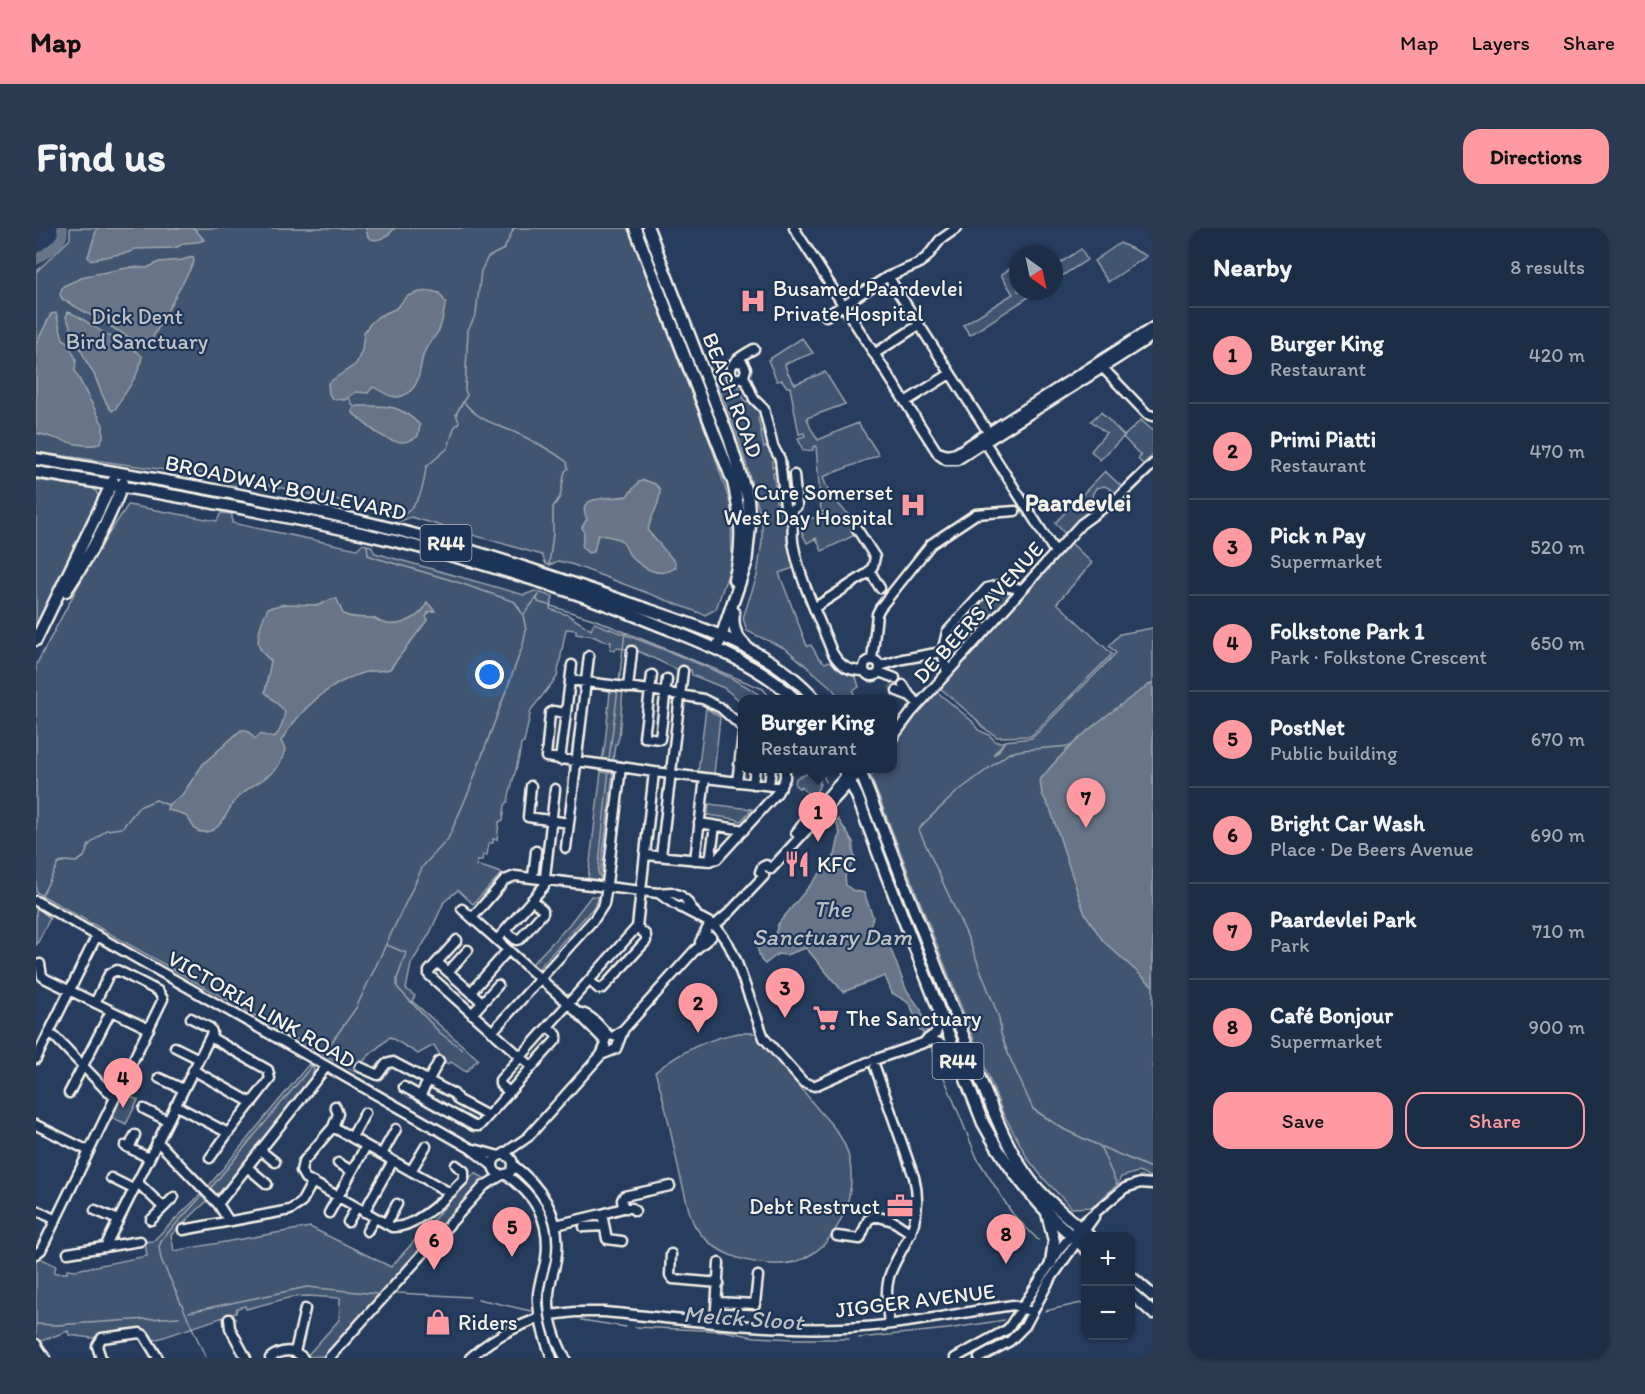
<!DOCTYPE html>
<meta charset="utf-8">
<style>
body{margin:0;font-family:Itim,sans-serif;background:#293a51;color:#f1f3f6}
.controls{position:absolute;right:18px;bottom:18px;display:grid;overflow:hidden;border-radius:12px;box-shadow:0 2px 4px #0004}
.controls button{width:54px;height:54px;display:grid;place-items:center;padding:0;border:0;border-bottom:2px solid #3a4a5f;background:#1c2e46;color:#f1f3f6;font:30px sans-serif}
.compass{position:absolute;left:973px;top:18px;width:54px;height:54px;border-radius:50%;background:#1c2e46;box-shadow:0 2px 4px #0004;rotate:147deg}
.you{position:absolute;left:454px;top:447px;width:21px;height:21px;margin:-15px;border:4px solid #fff;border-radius:50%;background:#1a73e8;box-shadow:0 0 0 9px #1a73e833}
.badge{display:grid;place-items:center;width:39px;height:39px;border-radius:50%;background:#ff9aa2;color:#111;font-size:20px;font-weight:700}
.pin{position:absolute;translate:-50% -50px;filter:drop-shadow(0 2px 3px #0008)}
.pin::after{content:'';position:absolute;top:32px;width:21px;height:18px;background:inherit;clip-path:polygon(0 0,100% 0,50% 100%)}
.popup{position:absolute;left:702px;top:467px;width:159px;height:78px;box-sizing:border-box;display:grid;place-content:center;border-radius:12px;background:#1c2e46;filter:drop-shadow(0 2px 4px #0005);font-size:20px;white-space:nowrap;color:#a0a8b3}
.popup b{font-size:22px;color:#f1f3f6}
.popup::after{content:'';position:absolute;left:50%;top:100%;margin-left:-12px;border:12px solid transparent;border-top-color:#1c2e46}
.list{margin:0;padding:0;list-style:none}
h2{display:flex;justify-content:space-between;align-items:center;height:78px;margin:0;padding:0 24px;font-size:26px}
h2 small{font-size:20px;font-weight:400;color:#a0a8b3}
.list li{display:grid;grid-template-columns:39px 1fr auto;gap:18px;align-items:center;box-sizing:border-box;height:96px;padding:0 24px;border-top:2px solid #3a4a5f}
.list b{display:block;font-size:22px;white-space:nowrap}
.list p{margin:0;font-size:20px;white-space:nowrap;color:#a0a8b3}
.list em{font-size:20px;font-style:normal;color:#a0a8b3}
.actions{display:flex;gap:12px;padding:18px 24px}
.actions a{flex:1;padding:14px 0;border:2px solid #ff9aa2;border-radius:18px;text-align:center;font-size:21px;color:#ff9aa2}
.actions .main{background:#ff9aa2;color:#111}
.map{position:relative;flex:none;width:1117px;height:1130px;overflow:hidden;border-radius:18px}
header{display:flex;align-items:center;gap:36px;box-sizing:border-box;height:84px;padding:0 30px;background:#ff9aa2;color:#111}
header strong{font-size:28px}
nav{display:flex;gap:33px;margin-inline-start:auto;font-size:21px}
.intro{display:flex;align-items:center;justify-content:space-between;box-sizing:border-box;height:144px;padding:0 36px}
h1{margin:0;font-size:42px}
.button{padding:15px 27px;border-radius:18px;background:#ff9aa2;color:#111;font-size:21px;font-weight:700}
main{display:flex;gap:36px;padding:0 36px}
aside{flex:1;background:#1c2e46;border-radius:18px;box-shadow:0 2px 4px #0004}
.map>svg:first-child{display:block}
.green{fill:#40546f;stroke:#9aa2ac;stroke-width:1.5}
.water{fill:#677588;stroke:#9fa7ae;stroke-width:1.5}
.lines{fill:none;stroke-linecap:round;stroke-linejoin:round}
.stream{stroke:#9fa7ae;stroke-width:1.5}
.river{stroke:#677588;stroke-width:10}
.minor-tunnel{stroke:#455872;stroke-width:8;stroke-dasharray:8 4;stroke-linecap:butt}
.minor-casing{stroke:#f4f1e8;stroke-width:13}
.major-casing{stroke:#f4f1e8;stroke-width:15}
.minor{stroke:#1d3557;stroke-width:8}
.major{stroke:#1d3557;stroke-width:10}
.labels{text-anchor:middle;stroke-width:4.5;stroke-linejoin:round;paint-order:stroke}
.shield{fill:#1d3557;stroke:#b4b9bc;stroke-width:1.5}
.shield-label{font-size:21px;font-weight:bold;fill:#f4f1e8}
.poi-label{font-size:22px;fill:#f4f1e8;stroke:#1d3557;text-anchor:start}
.park-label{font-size:22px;fill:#bec2c4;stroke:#1d3557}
.street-label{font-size:22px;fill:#f4f1e8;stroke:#1d3557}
.neighbourhood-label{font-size:24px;font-weight:bold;fill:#f4f1e8;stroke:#1d3557}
.water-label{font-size:24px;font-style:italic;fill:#bcbfc2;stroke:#1d3557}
</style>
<header>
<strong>Map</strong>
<nav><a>Map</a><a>Layers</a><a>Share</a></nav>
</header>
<div class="intro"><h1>Find us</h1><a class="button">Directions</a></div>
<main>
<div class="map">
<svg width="1117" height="1130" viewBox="0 0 1117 1130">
<rect width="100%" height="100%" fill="#263d5d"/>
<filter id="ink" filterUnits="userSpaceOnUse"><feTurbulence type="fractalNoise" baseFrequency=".0167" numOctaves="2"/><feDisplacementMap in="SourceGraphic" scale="12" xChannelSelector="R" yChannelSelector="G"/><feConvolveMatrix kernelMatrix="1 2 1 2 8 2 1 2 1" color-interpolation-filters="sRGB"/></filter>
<g filter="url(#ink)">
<path class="green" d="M34,0H592L676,220L695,278L696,334L680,381L669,387L535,336L522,333L514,337L510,336L506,327L375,289L364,293L357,284L340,280L203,251L200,258L189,256L187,249L139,241L137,243L0,224V44L34,11Z
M1084,15L1111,28L1072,54L1058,33Z
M1045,21L1051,32L1018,53V39Z
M981,36L982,63H1002L934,107L927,97L977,66L965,47Z
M766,110L777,125L749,136L751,144L759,156L789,144L809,176L771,190L774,199L782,212L822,195L843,227L787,249C790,260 798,272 807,281C814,287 818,289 823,298L819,307L786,323L780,310L771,315L766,305V292L771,290H780L783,287L790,286V283L785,284L780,218L777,219V222L767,223L762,210L769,208L768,205L763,206L754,159H751L746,152L741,153L732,132Z
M696,130L690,138L691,147L706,155L702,157L709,173L705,176L714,172L725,184L727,188L722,190L725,203L729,202L730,204L725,205L728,219L732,218L741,232L736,233V239H741L742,244L737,245L739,258H742L743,260L739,261L740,274H745L754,291V319L760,339L743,345L771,418L775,417L782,429L789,435L797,432L810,444L820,449L823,459L817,463L819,469L817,471H804L796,460L750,421L711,403L707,390L721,348L726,313V285L723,282L703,211L676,142Z
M1065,184L1088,208L1105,192L1116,202L1117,201V227L1107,236L1102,231L1105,228L1087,209L1064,232L1055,223L1070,205L1055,193Z
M1069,243L1087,260L1080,265L1069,258L1060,260L1056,267L1058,277L1031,308L1019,295Z
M0,252L56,260L60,263L63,270L0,405Z
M92,277L181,293L185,285L196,286V295L321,321L326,316L335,318L339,325L488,367L499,363L517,369L514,381L532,387L555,402L558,395C584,405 719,453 726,471L707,472L705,470L703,472L688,460L656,447L655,442L640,441L600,422L580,420L579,423L574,422L575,414C562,413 565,411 556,408C551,406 547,408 540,406V402L530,401L521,449L495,482L488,515L485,516C483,537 475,554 472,574L469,577L467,592L463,594L461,612L457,611V615H453L451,627H447L446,633H441V638C452,639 457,643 466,645L437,676L422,662L408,674L394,705L375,736L370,761L379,768L376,773L442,831L430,844L415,834L413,836L402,830L404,827L398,817L382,826L354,809C342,820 326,831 319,844L0,664V437L61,323Z
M1034,314L1056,335L1021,375L1076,426L995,508L961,509L945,498L940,491L903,459Z
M965,360L978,363L913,436L909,429V412L952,363Z
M1117,400V950L1102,944L1085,949L1082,956L1057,979L1036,980L1007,950L992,931L966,883L835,549L839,541L857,540V519L885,479L900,463L936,493L942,502L953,507L960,514H968L957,527L962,524L969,513L996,510L1080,425L1073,418L1084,406Z
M577,461L587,462L583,509L581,516H579L577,533H566L569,516L574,464H576Z
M670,480L684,489L678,546L662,545Z
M769,541H781C786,553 785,559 776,569L765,559L763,560L759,557L760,550L771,546Z
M565,544L577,545L564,648L568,650V654L552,650Z
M673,576L716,581L705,593L701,592L700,591L672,587Z
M555,668L563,669L557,680L502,741L496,736L532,698Z
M0,679L14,690L0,718Z
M703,805H721L724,812C741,831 760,852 773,870C788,891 807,903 813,930C821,963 805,1007 776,1026C754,1041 725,1037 702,1030C684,1024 669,1014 659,998C653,988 651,974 648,963C637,924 633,882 619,844C643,825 672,810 703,805Z
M273,836L278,840L276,848L187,964L178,966L170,961Z
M85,864L102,872L90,896L73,888Z
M439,945L448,950L440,960L291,1128L270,1129L303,1092L304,1070L271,1068L256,1069L210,1081L209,1078L201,1080L200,1085L113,1114L104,1104L55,1110L33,1107L32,1103L0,1115V1028L20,1038L18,1045H31V1041L40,1042L111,1028L109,1014L117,1013L165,966L171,973L135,1007L138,1023L274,999L355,1039Z"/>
<path class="water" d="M61,0H158L168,12L162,14L149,15L139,20L99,21L94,24L54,32L52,29Z
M330,0H359C352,8 341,16 332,9Z
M157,29L158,34L115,113L108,115L98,112L26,71L24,66L27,58L50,48L96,39L111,40L123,34L146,32Z
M395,63L403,65L410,75C407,83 407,94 403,102C399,110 391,116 388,125C383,139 385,162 366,168C354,172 346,162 337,159L332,165L320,164L309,172L297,171L293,166L292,155L320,136L326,122L328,104L334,96L343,88L359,81L372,68L384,64Z
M32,84C42,87 48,92 57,98C73,109 91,115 106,128C104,147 89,164 80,180L76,183C63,169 63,149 51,135L30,89Z
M20,85L27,111L31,113L40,131L39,143L67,197V209L63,216C43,221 19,209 0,205V116L15,86Z
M321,178C350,178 362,175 384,197L382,208C360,226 332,199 317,185V181Z
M608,252L619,256L624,261C625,277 614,287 612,303L639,334L640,339C624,352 604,339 593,326C591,322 589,316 585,313C580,308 569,309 562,306L558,324L552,325L546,319L548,305L546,299L551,291C537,265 580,271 591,268L603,254Z
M296,371H301L307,386C317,391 324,389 335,390C341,390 342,394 348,395C363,400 387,389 391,374L399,383L393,384L390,389L392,391L354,441C344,444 335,442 326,445C290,457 264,482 245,513L249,521C244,549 221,551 202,569C191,580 186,605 168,604C157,604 158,598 152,590C148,585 137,583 131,582L132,577L146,567L167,536L205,502H211L219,511L224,506L238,510C245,503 248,493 249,483L229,464L235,433C231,429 225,425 223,418C220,408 227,389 232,380L249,376L283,377Z
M1117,454V758L1067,713L1048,684L1015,583L1006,566L1004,552C1034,513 1076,482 1117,454Z
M802,591L817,614V623L819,631L809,648L810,657L816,662L828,665L837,689L832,704C836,714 844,716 854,719L870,761L885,782L892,805L888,806L883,802L875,778L870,773L856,765L849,748L807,764L770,720L750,727L742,726L729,736L725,732L719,713L727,709L729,711L738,710L742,696L799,627L804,605L800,595Z"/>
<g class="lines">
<path class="stream" d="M313,170L318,179
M427,173C443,193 457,195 478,204C496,212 515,222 531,234L532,241L529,243L524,269L517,279V306L513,337
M362,292C383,275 387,266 390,239L412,220L418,200L423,194L420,186L431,167L429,162L432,102L440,86L445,43L452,29L468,21L478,0
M501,370L502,374L557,391L727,461L736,472
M488,386L503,367
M583,454L589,404
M1035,518L987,522L973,525L921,564L887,596L883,602L933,712L963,790L965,806L973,828L997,881L1029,902L1064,918L1081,957
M573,531L582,461
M784,540L790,554
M565,651L562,645L573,541
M4,671L22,636L28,633L40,634L48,629L53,617L70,602L86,600L103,579L120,572L132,577
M351,717L370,725L361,751V759L404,805L426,821
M895,818L941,930L976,985L1002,1012
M290,822L320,780L387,638L412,611L433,563L487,417L490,402L487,387L479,374L418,353L340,330L332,327L331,317
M1066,919L1117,941
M174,961L275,839
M166,968L126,1011L123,1019L125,1031L170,1130
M361,1065L434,1069
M442,1071L495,1083
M1009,1083L1050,1074
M153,1084L271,1059L341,1066
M545,1092L590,1099
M0,1096L20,1097L143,1089
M599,1099L688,1103L719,1109L757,1111H813
M823,1110L912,1101L968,1092"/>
<path class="river" d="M0,32C10,24 31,14 26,0"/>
<path class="minor-tunnel" d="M854,457L861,463"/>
<g class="minor-casing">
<path id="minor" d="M758,0L903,227L910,232H921L1117,108
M855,53L952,204
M790,88L851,49L882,36L891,29L904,12L921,0
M838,126L883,97
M702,134L707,135L710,141L708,148L703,151L695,148C691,135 707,127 718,121
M1064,137L1111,186L1117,188
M708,148L718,171L728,181L737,218L744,231L749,278L751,281L756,282
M869,174L914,146
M947,211L1019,324
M902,224L911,227L920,225L1117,99
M756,282C758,295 755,307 758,319C765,355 783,390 796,424C804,438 812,443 828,443
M756,282L761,278L758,247
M834,343L844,360
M778,380L832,345L837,338L839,329L821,301
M828 440a8 8 0 1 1 16 0a8 8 0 1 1-16 0Z
M836,432L841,386L844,380L895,316L940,286L979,283
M844,438L867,431L906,424
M843,444L859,450
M911,445L906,424L911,404L951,360L963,357L985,361
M616,447L608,509L624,511L631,451
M534,452L614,462L667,471L685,480L707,500
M867,457L874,468L883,476
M592,460L596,423
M861,463L874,468
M529,485L517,483L514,485L510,529L585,539
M857,509L875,485L1045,296L1084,268L1117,236
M524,532L536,437
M701,554L707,506
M717,556L719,540
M733,557L735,540
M495,558L492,589L533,595
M663,595L708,602
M760,605L771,591L817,540
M530,620L553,428
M610,627L674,633L681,631L741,565L749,550V540
M625,628L647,443
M659,632L669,550
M674,633L679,598
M735,641L827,540
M728,648L724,644L726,639L730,637L735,641
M497,649L500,623
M622,665L638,676
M650,672L662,689
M0,673L434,920L457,938
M644,679L676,696
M426,681L536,779L569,813
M436,690L469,652L479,648L622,665L635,664L645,668
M679,697L693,717L700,732L728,810L767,854L778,858L832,834
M470,703L480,712L484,711L507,685V682L497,673
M421,712L393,743V747L496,839
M461,712L508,658L519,561
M664,714L672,699L679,697L693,685L728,648
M401,734L446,774
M4,736L6,748L10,751L113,801
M412,744L432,722
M554,753L563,761L567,760L610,713V707L601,699
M435,764L472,722
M541,784C556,786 563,798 573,808
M436,786L462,757
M456,804L559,690L568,676L570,664L585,539L618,544
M12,806L19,809L72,864L80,868
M578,808L587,802L659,722L675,709
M889,813L900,805L906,790
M139,819L163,831
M565,827L580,821L587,803
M0,831L61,707
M838,832L896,812L917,820
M324,839L342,847L350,836L357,834L418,866L422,872L452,888
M839,839L878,949C884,972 881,995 869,1016C863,1027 857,1037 853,1049C849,1065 851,1079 853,1095
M157,842L216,875
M123,850L147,861
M368,859L438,898H443L520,812L521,807L512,799
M473,864L464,856V852L601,699L618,544L745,559
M33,865L75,783
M384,868L403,833
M139,877L192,905L234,851L232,842L174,809
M108,881L132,893
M0,897L53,923
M297,899L302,886L299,878
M316,909L329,885
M121,913L182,976L193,993
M89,918L113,930
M93,920L99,907
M438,921L463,928
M224,922L239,934
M346,926L360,901
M466,927L492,909L565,827L569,818
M457 937a10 10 0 1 1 20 0a10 10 0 1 1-20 0Z
M174,930L192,905
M302,935L316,943
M477,937C508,961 527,991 520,1032C518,1044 513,1055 513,1068C512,1089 519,1111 529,1130
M211,939L231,956
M375,943L390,918
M469,946C499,967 515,992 510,1030C508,1042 503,1054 502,1066C501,1088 508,1110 516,1130
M75,950L97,961
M101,954L127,979
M414,965L297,899L267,934L265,943L269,950L356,999C379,1001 413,967 428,951V943L420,937
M182,976L290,839
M587,980H596L599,983
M0,982L20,992
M59,982L82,992
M328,984L357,933
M293,985L330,918
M566,986L587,980L586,972L588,968L634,958
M115,992L138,969
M312,994L320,980
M350,996L361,976
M520,997L566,986L571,1011L586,1013
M548,999L568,998
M147,1002L254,982L265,975L276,955
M331,1003L339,990
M801,1008L824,1011L832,992L839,988L857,993L875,1005
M69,1019L174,809L176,804L174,800L155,790
M32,1025L104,1013
M0,1026L5,1022L127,771L122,763L81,742L73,746L59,775
M635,1026L634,1047L637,1051L683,1055
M681,1074L719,1076L722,1048
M515,1087L539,1084H568C646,1091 726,1103 805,1100C861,1099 920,1085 977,1077L996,1084
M193,1091L194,1100L210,1130
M679,1094L683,1035
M0,1116L9,1130
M259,1124L269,1081
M65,1130L61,1118L66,1110L104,1105L108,1107L122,1130
M234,1130C244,1122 258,1120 267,1130
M293,1130L448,958L466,947
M434,1130C454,1111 478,1099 504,1090
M919,1130L972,1101L1026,1018L1042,999L1089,960L1104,955L1117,956
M943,1130L974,1113L989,1098L1012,1055L1058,989"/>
</g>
<g class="major-casing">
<path id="major" d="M599,0L697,254C705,287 708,318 698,352
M612,0L693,210L712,271L714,298L710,336L683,415
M0,231C110,249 221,268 329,294C419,315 506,344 593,375C659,398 732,417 780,472
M0,244C212,280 426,315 625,398C672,417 723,436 760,472
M30,363C53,329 73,293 87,255
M698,384C696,398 699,408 710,418
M0,412L77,253
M807,540L821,568L850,646L947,895C974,946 1006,983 1050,1021
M823,540L948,861C961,892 974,926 995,953C1012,974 1033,990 1053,1008
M1011,985L1018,1013L1015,1035
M1094,1048L1117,1068
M1094,1064L1117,1085"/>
</g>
<use href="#minor" class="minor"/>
<use href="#major" class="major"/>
</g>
</g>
<defs>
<g id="hospital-bare" transform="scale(2.07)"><path d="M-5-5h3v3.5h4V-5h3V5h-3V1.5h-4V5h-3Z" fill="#ff9aa2" stroke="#1d3557" stroke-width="2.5" paint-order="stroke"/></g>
<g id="restaurant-bare" transform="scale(2.07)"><path d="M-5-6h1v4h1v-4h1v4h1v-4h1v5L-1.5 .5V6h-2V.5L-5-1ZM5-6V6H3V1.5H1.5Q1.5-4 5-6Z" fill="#ff9aa2" stroke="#1d3557" stroke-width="2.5" paint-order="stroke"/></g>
<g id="supermarket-bare" transform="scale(2.07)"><path d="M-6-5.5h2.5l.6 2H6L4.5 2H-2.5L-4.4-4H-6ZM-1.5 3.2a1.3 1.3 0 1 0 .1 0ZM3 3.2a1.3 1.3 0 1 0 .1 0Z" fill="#ff9aa2" stroke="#1d3557" stroke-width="2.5" paint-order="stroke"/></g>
<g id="office-bare" transform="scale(2.07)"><path d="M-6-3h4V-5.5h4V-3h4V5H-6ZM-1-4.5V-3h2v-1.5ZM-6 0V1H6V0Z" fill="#ff9aa2" stroke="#1d3557" stroke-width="2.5" paint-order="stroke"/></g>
<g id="shop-bare" transform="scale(2.07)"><path d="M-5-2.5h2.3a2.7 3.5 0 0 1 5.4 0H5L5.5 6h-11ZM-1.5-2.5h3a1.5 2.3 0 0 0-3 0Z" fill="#ff9aa2" stroke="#1d3557" stroke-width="2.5" paint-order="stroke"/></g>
</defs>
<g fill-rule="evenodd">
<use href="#hospital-bare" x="717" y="73"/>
<use href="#hospital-bare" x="877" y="277"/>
<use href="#restaurant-bare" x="761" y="636"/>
<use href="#supermarket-bare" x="790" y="790"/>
<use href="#office-bare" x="864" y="978"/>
<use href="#shop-bare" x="402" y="1094"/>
</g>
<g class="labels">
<g class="shield">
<rect x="384.5" y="297" width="51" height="36" rx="4.5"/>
<rect x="896.5" y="815" width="51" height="36" rx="4.5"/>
</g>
<g class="shield-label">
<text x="410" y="322">R44</text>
<text x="922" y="840">R44</text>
</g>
<g class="poi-label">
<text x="737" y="68">Busamed Paardevlei<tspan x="737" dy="25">Private Hospital</tspan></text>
<text x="857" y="272" text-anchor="end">Cure Somerset<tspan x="857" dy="25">West Day Hospital</tspan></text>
<text x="781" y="644">KFC</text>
<text x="810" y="798">The Sanctuary</text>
<text x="844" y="986" text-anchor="end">Debt Restruct</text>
<text x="422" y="1102">Riders</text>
</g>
<g class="park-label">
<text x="101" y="96">Dick Dent<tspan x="101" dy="25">Bird Sanctuary</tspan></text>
</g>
<g class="street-label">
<text transform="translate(697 167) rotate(69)" y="8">BEACH ROAD</text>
<text transform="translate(250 259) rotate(12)" y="8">BROADWAY BOULEVARD</text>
<text transform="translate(942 384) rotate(-48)" y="8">DE BEERS AVENUE</text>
<text transform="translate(226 781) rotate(30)" y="8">VICTORIA LINK ROAD</text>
<text transform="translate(879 1072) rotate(-7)" y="8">JIGGER AVENUE</text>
</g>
<g class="neighbourhood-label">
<text x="1042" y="283">Paardevlei</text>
</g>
<g class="water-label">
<text x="796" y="689">The<tspan x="796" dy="28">Sanctuary Dam</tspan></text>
<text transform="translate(707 1090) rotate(4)" y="8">Melck Sloot</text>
</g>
</g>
</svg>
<div class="controls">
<button>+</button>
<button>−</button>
</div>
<svg class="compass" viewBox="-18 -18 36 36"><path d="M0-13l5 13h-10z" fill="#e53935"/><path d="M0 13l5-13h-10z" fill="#a0a8b3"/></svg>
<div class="you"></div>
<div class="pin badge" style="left:782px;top:614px">1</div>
<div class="popup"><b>Burger King</b>Restaurant</div>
<div class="pin badge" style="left:662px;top:805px">2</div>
<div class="pin badge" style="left:749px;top:790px">3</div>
<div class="pin badge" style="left:87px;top:880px">4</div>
<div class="pin badge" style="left:476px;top:1029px">5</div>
<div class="pin badge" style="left:398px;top:1042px">6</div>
<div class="pin badge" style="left:1050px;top:600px">7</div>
<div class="pin badge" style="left:970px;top:1036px">8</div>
</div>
<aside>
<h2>Nearby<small>8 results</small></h2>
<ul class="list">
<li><span class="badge">1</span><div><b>Burger King</b><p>Restaurant</p></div><em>420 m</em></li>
<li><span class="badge">2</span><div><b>Primi Piatti</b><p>Restaurant</p></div><em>470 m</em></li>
<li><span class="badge">3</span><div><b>Pick n Pay</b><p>Supermarket</p></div><em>520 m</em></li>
<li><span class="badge">4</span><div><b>Folkstone Park 1</b><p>Park · Folkstone Crescent</p></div><em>650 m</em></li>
<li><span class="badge">5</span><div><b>PostNet</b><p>Public building</p></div><em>670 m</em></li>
<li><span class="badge">6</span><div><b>Bright Car Wash</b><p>Place · De Beers Avenue</p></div><em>690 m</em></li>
<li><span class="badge">7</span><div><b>Paardevlei Park</b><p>Park</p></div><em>710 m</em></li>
<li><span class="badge">8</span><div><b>Café Bonjour</b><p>Supermarket</p></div><em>900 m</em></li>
</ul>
<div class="actions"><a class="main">Save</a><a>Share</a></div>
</aside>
</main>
